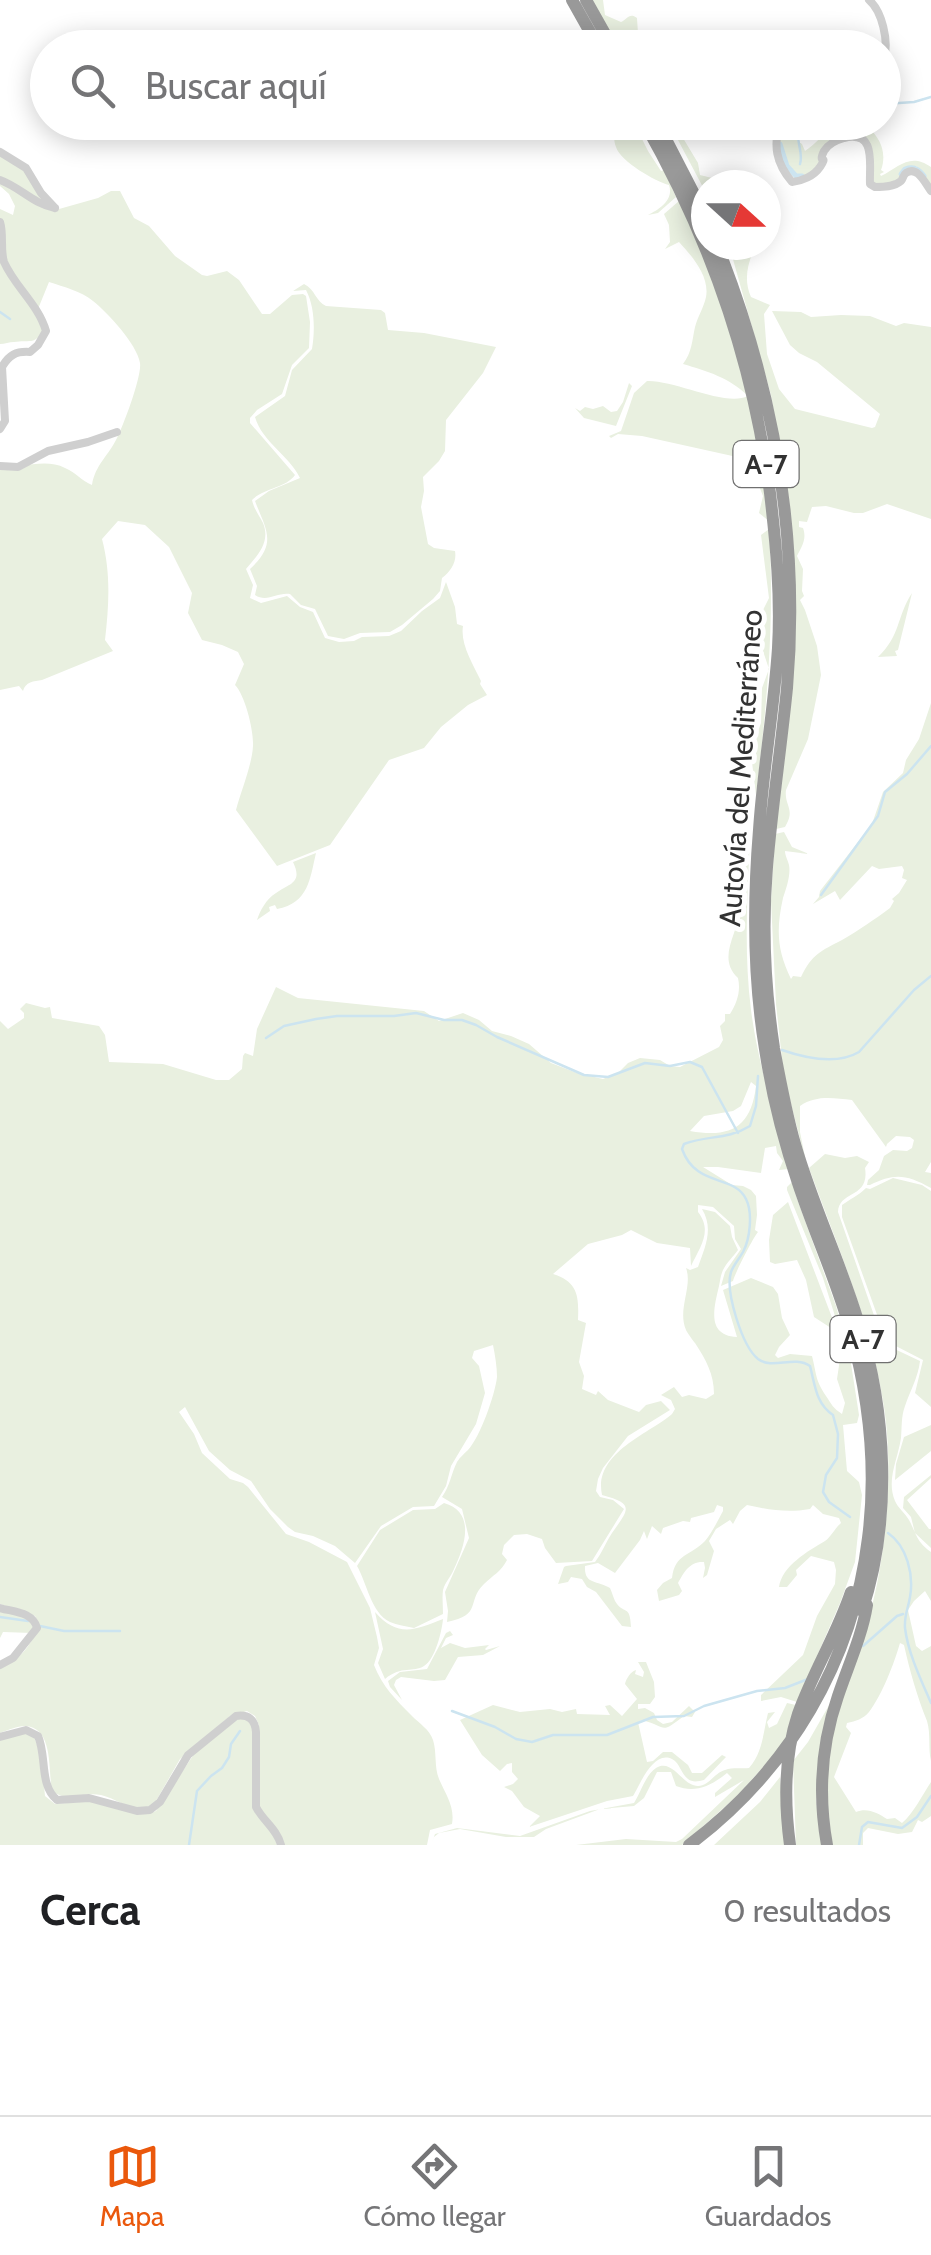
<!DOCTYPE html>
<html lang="es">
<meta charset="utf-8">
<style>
body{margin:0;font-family:Cabin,sans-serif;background:#f2f2f2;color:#202124}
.compass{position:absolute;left:691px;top:170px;width:90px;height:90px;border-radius:50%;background:#fff;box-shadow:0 5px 25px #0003;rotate:111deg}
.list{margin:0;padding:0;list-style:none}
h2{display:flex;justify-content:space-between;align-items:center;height:130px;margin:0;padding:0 40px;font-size:42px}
h2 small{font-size:32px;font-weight:400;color:#757577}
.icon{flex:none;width:55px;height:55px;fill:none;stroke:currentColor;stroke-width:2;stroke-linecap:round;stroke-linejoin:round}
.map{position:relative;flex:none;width:931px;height:1845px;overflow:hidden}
.search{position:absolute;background:#fff;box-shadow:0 5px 25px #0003;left:30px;right:30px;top:30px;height:110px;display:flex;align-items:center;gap:25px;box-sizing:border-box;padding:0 35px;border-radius:55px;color:#757577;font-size:38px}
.sheet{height:270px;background:#fff}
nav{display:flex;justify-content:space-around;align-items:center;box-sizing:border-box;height:140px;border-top:2px solid #e0e0e0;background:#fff;font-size:28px;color:#757577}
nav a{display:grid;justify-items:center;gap:5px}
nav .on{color:#ea580c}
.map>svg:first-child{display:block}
.green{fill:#e9f0e0;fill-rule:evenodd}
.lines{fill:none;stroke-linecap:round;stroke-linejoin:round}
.stream{stroke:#cce4f0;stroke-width:2.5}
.canal{stroke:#cce4f0;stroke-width:5}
.minor{stroke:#cfcfcf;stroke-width:8}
.highway{stroke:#999;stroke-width:12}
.labels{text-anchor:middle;stroke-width:10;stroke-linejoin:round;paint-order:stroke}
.shield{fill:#fff;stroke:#707070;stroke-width:2.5}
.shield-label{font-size:28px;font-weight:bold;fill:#323232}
.street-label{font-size:30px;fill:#323232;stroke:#fff}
</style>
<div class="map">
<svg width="931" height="1845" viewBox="0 0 931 1845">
<rect width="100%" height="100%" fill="#fff"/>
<path class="green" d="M591,0H603L605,15L621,22C627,20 629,12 637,18L638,34L660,47H619Z
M616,123H634L648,151L661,171L664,170L676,197L658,213L648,215C660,209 674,200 669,185C656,182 620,161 616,147C613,139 614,131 616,123Z
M669,123H674L698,163L700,175L712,178L706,182V193Z
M782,123H801L797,141L802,144L805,151C831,133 829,114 869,128C881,139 887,154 881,170L884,172L880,174L881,176C899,167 910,152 931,167V185L916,166L909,167L901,178L882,186L873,182C873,168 874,153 867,140L841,137C835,143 829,149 824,156C821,160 819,165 815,169C791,192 777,160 778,139C779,133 781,128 782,123Z
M0,154L23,168L50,206L0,178Z
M0,182L52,211L98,198L111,191H120L134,218L149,226L175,256L202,275L207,276L227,271L239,280L262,314H270L292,295L303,294L306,296L310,322L309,348L292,365L282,394L257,410L250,418V423L295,475C286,488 264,488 252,500C254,509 259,515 263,523C271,542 257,556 246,569L253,585L250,598L261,603L287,596L300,607L313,612L325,638L339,642L354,641L362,637L389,636L401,631L422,611L440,598L446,582L455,607L457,624L463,626C460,644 473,664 481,681L480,684L487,695L468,705L441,727L424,748L389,760L330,845L277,866L236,810C241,791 252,765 253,746C254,731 245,695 235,685L244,664L238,652L222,645L202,640L188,613L192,593L169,547L145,525L118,521L102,539C111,573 109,605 105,640L113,651L42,680C34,681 25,682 23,691L19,686L0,690V468C20,468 46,458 65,468C75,472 82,481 92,485C95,465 109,455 117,438C124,424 142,376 140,363C137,344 107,312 93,301C81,291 64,287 49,282L38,309L23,289L5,258L4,230L0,218V209L13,215L15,206L9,194L0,186Z
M679,201C715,271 741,351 756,429C762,459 765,491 769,521L759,513L763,496L757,481L737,457L642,436L618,434L611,438L609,436L621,431L634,393L647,381C675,380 725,407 748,396C730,378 707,371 683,364C692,352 692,341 695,327C698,316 704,307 706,297C710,276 691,255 679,242L665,249L670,242L669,225L664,214Z
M729,245H756C748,262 743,279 751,297L770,305L764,314L767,354L779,389L795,409L872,428L875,427L880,414L817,362L799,353L790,345L772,311L801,312L811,317L841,315L870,316L896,326L904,323L931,327V519L887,504L863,513H854L826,506L812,507L807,522L799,521V527L803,528C807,539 802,546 797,556L803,569L802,591L804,596L800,600L805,610L817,646L821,675L808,739L786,790C784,806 796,809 785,827L776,829L794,576L789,500L771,395Z
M0,255L35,311L44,331C33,346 29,339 14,342C9,342 5,344 0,344Z
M304,284C315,289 316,302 326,306L381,310L385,313L388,330L424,333L496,347L483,373L446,420L445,451L439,461L423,477L424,491L421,507L428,544L434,548L455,551C457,562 451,571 442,578L440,591L433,599L402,625L390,632L360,633L344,639L328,636L315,609L301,605L290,594C277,592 267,603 255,595L257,586L250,569C278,543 266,530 255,501L269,491L300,478C289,455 262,442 255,417L285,396L292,370L312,349C315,331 315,307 306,290L293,291Z
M629,383L632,386L616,426L584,418L575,408L580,411L585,407L593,409L603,406L611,412L617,411L623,402Z
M769,529C775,620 767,705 756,795L751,754L755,750L753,745L761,723L762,688L769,669L763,651L764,646L760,641L754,639L759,629L762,612L769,598L761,535Z
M912,593L898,650L895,651L897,656L878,657C901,635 896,618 912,593Z
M931,703V1162L925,1172L931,1173V1188C906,1174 894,1173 870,1185H867L868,1180L879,1170L884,1156L893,1150L907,1151L912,1148L914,1140L910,1137L896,1136L887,1144L886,1147L852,1100C833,1098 816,1095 800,1106V1132L806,1162L784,1077L776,1004L771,901L775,834L784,832L792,847L809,854L785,851C785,856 788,860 789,865C791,875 786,889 783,898C776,930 777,950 791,979L793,976L801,977C812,954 821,951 842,940C858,931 875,919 890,908L894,901L892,899L899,893L907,880L902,878L904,870L902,866L879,869L872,866L840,900L835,891L813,904L819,897L820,891L872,824L883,792L903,773L906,760L919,739Z
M745,840H750C747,897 744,954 751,1010C758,1064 775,1116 789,1169L779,1170L783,1161L777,1153L776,1146L765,1148L761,1173L718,1167H703L732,1185L743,1186L751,1190L756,1196L757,1215L755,1230L758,1232C753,1238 735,1273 733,1281L721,1286L725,1272L741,1249L735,1239L734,1226L713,1207L698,1205V1212C713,1231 700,1247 691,1266L690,1248L657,1243L631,1230L622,1235L588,1244L553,1274C578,1282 579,1296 578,1320L586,1323L579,1362L584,1376L582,1389L596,1395L598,1391L608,1400L639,1412L646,1405L661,1401L670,1410L628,1436L603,1468L598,1479L596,1491L600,1497L613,1500L624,1509L592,1561L556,1563L545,1548L542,1539L527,1534L514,1535L504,1545L502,1554L507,1560C501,1572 493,1575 484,1584C466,1601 483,1615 447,1622L448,1611L445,1592L469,1538L462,1509L442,1497C450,1486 451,1474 457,1462C460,1457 464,1454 468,1450C480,1437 495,1395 497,1377C497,1367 495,1355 493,1345L474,1351L472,1358L479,1366L485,1393L476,1424L451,1466L446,1486L434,1506L413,1507L381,1526L355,1563L335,1546L313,1536L295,1532L288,1527L270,1509L251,1481L230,1470L209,1451L185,1407L179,1412L194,1434L202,1453L230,1479L243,1483L248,1487L286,1534L309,1542L347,1562L370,1608L377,1637L379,1648L374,1665C382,1686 396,1700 412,1716C419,1723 430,1730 433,1740C437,1752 434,1767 439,1779C446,1795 455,1807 452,1824L430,1830L427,1845H284C277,1824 268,1823 259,1806V1725L255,1716L247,1711L230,1716L180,1759L156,1801C149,1807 150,1808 141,1808C127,1808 114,1798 101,1795C83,1791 67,1803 52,1791C48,1771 54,1727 25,1726C17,1726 8,1730 0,1733V1668C18,1663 35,1641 39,1623L35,1616L0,1604V1021L8,1029L24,1018V1013L20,1009L26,1003L45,1008L50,1007L52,1018L99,1026L105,1035L109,1062L163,1064L216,1080H229L242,1069L243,1056L245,1053L253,1056L257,1029L276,987L298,998L424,1011L439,1021L463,1013L479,1020L492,1031L511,1036L529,1044L551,1063L577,1073L603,1079L619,1072L628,1063L640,1058L660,1060L670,1066L680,1067L719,1047L723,1040L720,1026L725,1021V1014H730C737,1003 741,991 738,978C715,956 741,932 739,906C738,894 732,884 729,873ZM751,1082L756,1086C751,1128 730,1138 690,1131L704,1116L733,1111L741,1106Z
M316,853C310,878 309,903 277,909L275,905L269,907L270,911L257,920C260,911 266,899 276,893C290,883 303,883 293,862Z
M825,1154L845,1158L857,1156L869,1162L865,1168C870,1199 839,1190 838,1212L884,1344L920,1361C918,1378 910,1391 905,1406C901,1417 902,1427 901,1438C898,1459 886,1480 895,1501C898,1508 905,1513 909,1520C917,1535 916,1541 931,1552V1601L925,1591L914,1601L908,1610L916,1646L922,1651L931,1646V1761C928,1749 931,1734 927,1721C917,1696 910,1672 904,1645L900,1643C894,1664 882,1695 869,1712C863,1719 856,1721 847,1723L846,1727L851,1733L834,1777L856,1812C867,1807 878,1813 887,1819L895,1818L902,1823C913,1814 923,1794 931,1782V1816L922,1822L918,1820L912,1832L898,1834L868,1828L863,1833V1845H832C827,1807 823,1769 833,1731C845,1681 867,1635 877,1584C888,1528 893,1458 883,1401C870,1321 837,1245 809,1168Z
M893,1178L922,1185L931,1191V1407L915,1393L923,1360L888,1342L885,1337L842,1217V1205C850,1199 858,1196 866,1188L870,1189Z
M793,1181L796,1196L836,1306L850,1357L859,1415L857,1423L843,1425L847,1471L859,1482L862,1495L855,1562L840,1603L797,1702L781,1697L761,1701V1695L803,1655L817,1616L835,1584L836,1570L834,1562L811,1556L796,1570L797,1575L787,1587H779C782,1566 808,1551 825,1541C831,1537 835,1528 841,1523L839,1518L823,1514L813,1505L810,1509C788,1513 769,1510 747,1505L740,1511L733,1524L730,1520L716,1529L709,1541L714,1551L707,1575L703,1578L705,1568L704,1562C690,1561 684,1572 678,1583L682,1591L679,1595L659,1601L657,1590L663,1583L672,1578C675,1553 691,1556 705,1541C712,1533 718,1520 723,1511V1507L717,1505L714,1512L691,1518L690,1522L683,1521L663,1528L661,1534L652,1526L647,1539L644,1531L640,1540L615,1573L598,1563L585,1566C584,1585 597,1580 610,1588C612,1592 613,1597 615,1601C624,1616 630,1603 631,1627L622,1626L596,1592L587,1587L582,1579L571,1577L568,1582L558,1584L564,1567L566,1566L595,1562C602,1553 606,1542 612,1533C629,1509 635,1504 602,1495C593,1453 649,1434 672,1414L675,1409L671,1400L661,1395L674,1387L682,1397L689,1395L706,1399L714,1394C714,1374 706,1360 695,1343C694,1342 686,1331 686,1330C677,1309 693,1287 686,1268L690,1270L698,1267C705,1247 714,1229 702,1209L715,1212L730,1226L732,1237L738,1250C733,1257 727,1262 723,1270C720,1278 721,1277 719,1286C714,1308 706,1335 737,1337L723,1290L751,1278L773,1287L778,1294L782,1318L790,1335L779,1347L775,1355L778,1358L790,1354L812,1356C817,1376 815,1379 826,1396C832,1405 833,1408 842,1414L845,1403L837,1379L841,1352L832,1334L838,1337L840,1336V1332L823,1278L787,1190V1187Z
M788,1202L836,1328L834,1330L814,1317L806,1280L797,1260L775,1264L770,1262L769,1240L773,1215Z
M931,1425V1451L895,1480L896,1464L904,1437Z
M931,1475V1478L907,1500L929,1529H931V1548L915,1533L911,1517L903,1508L904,1497Z
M444,1503C476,1512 465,1546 454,1569C451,1577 445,1582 443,1590C442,1598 443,1606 443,1614L414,1628C406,1626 397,1625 390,1622C371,1613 367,1583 357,1566L380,1530L413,1510L435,1509Z
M0,1610L26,1616L36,1628L32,1633L3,1632L0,1638Z
M375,1612C398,1638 415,1630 443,1619C442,1631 435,1660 424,1666C413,1673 402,1665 385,1679L378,1663L383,1649Z
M450,1631L453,1635L446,1638L441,1648L450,1643L465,1648L489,1645L485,1649L486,1650L500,1646L483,1655L458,1657L445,1680L434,1681L401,1677L396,1680L394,1685L402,1700L390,1687L388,1681L400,1672L427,1669L446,1633Z
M638,1662H646L654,1682L655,1697L650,1704H638V1709L645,1708L654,1713L657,1720L663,1724L672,1722L689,1706L695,1712L692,1717L684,1716C659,1735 668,1727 642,1720L638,1722L647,1762L653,1761L663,1752H672L688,1765L692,1773H702L722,1755L726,1757L704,1780C699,1781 693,1783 688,1779C681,1774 680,1763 672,1759C653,1750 640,1785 633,1796L607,1801L529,1827L540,1816L524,1807L512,1791L504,1787L513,1784L518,1779L512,1772V1763L507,1764L500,1771L482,1755L460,1720L493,1705L520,1712L550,1709L562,1712L576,1709L577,1714L610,1715L605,1706L610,1705L622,1716L637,1699L625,1684C626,1679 631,1671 636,1670L635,1674L643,1677L644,1672Z
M832,1700L816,1801L822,1845H796L793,1761L808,1742Z
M787,1703L796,1705L788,1739L738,1795L682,1845H576L626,1839L676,1842L682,1839L744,1780L715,1797V1793L732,1778L727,1773C712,1785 696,1794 676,1786L671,1772H657L644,1798L634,1806L600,1809L546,1829L534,1837H506L460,1829L439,1833L434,1837L431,1845L435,1834L457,1828L520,1836L590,1811L634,1803C640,1794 646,1774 656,1768C673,1758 682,1786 698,1786C709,1786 714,1773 725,1770C733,1767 742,1769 749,1768C763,1752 763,1733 768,1713L775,1712L767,1722L769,1728L777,1724Z
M243,1718L251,1723L255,1739L254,1808C260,1821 275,1831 277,1845H0V1739L26,1732L34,1736L41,1757L45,1796L55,1804L92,1801L148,1814L156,1811L198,1748L237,1719Z
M780,1777L786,1845H714L760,1802Z"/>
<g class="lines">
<path class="stream" d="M884,104L914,102L931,97
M800,164C805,149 789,133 806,122
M0,312L10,319
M821,895L878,816L885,792L907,774L931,746
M266,1038L284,1026L316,1019L337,1016H394L416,1013L444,1020H462L476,1025L497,1037L584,1075L608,1077L645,1063L670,1066L690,1062L702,1067L738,1133
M782,1050C805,1058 837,1065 859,1052L914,990L931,976
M758,1076L756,1106L750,1126C727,1140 708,1135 684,1144L682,1149C696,1188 734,1174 746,1199C753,1213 750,1239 743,1252C739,1259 734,1264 731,1272C725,1291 742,1346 758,1359C773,1370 794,1355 810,1366C815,1385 816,1404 833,1415L838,1434L837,1458L826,1475L823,1492L829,1502L850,1517
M888,1533C907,1546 914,1575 910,1597C908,1609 904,1616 905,1628C908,1653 921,1680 931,1703
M0,1617L28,1621
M40,1626L64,1631H120
M863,1646L897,1616L903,1614
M452,1711L495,1727L516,1739L532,1742L553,1735H607L653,1717L684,1716L704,1706L757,1691L785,1688L808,1679
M189,1845L197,1791L211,1776L222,1768L229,1757L231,1744L240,1731
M859,1845L862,1827L868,1822L902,1828L917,1817L931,1796"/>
<path class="canal" d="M780,144L787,166L796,176H802
M901,174L905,169C914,166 919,169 924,176"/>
<path class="minor" d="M869,0C882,11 889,41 884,58
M780,122C773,146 776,163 792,182C802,181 814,176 820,167C829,153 817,166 824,151C828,144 837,140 844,138C877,130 869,164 870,184L875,187C883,187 894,187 901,181C903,179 903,175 906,173C917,165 925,183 931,191
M0,152L26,168L41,193L55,208
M0,180C20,187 33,204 55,208
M0,222C4,235 0,249 4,262C15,287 38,304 46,331L38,345L30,352C16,351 9,355 2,367L5,421L0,429
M0,466L18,467L48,451L88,442L117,432
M0,1608C14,1612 33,1612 37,1628L13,1658L0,1665
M0,1737L26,1730L38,1736C47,1756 39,1785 57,1800L89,1798L137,1811L150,1810L160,1802L188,1755L236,1716C249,1714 255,1720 256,1732V1807C263,1821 277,1829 281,1845"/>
<path class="highway" d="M572,0L599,48
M586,0L613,48
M644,122C710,238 753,361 770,493C776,544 781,596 778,648C774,709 763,769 759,830C753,903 753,977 765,1049C772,1095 783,1139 798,1183C814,1232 836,1279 850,1329C869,1397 877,1468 868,1538C853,1662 789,1770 689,1845
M657,122L706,217
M717,245C773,386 800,536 787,688C781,748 772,807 767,867C762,927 765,989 774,1048C780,1080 786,1113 795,1144C812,1204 840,1261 858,1321C887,1412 892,1520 862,1611
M790,1845C784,1801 784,1756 798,1714C813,1672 837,1634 851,1592
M827,1845C818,1795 821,1745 838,1696C848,1666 862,1636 867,1605"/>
</g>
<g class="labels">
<g class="shield">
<rect x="733.5" y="441" width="65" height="46" rx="8"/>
<rect x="830.5" y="1316" width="65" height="46" rx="8"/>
</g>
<g class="shield-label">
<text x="766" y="474">A-7</text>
<text x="863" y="1349">A-7</text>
</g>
<g class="street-label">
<text transform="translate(741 768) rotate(-86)" y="10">Autovía del Mediterráneo</text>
</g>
</g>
</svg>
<svg class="compass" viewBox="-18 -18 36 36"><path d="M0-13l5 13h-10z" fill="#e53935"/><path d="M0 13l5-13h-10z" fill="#757577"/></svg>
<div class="search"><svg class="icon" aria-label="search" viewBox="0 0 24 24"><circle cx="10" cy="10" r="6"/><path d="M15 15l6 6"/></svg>Buscar aquí</div>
</div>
<section class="sheet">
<h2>Cerca<small>0 resultados</small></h2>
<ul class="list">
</ul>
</section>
<nav>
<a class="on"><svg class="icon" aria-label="map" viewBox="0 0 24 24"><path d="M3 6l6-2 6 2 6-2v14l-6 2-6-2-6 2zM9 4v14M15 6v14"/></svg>Mapa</a>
<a><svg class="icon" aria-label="directions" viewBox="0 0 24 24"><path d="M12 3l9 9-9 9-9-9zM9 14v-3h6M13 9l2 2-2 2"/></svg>Cómo llegar</a>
<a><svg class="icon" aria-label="saved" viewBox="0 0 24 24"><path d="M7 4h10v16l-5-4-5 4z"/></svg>Guardados</a>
</nav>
